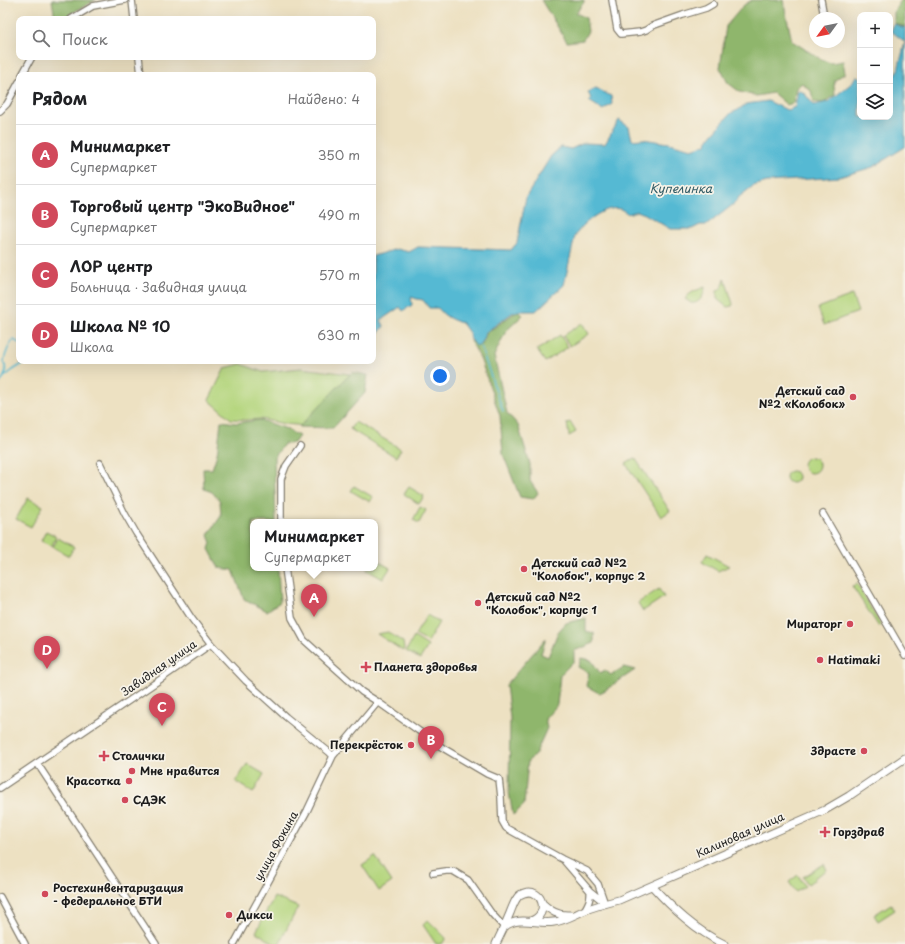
<!DOCTYPE html>
<html lang="ru">
<meta charset="utf-8">
<style>
body{margin:0;font-family:"Playpen Sans",sans-serif;background:#f6f6f6;color:#202124}
.controls{position:absolute;right:12px;top:12px;display:grid;overflow:hidden;border-radius:8px;box-shadow:0 4px 16px #0002}
.controls button{width:36px;height:36px;display:grid;place-items:center;padding:0;border:0;border-bottom:1px solid #e0e0e0;background:#fff;color:#202124;font:20px sans-serif}
.compass{position:absolute;left:809px;top:12px;width:36px;height:36px;border-radius:50%;background:#fff;box-shadow:0 4px 16px #0002;rotate:237deg}
.you{position:absolute;left:440px;top:376px;width:14px;height:14px;margin:-10px;border:3px solid #fff;border-radius:50%;background:#1a73e8;box-shadow:0 0 0 6px #1a73e833}
.badge{display:grid;place-items:center;width:26px;height:26px;border-radius:50%;background:#d1495b;color:#fff;font-size:13px;font-weight:700}
.pin{position:absolute;translate:-50% -33px;filter:drop-shadow(0 1px 2px #0008)}
.pin::after{content:'';position:absolute;top:21px;width:14px;height:12px;background:inherit;clip-path:polygon(0 0,100% 0,50% 100%)}
.popup{position:absolute;left:250px;top:519px;width:128px;height:52px;box-sizing:border-box;display:grid;place-content:center;border-radius:8px;background:#fff;filter:drop-shadow(0 1px 3px #0005);font-size:13px;white-space:nowrap;color:#757577}
.popup b{font-size:15px;color:#202124}
.popup::after{content:'';position:absolute;left:50%;top:100%;margin-left:-8px;border:8px solid transparent;border-top-color:#fff}
.list{margin:0;padding:0;list-style:none}
h2{display:flex;justify-content:space-between;align-items:center;height:52px;margin:0;padding:0 16px;font-size:17px}
h2 small{font-size:13px;font-weight:400;color:#757577}
.list li{display:grid;grid-template-columns:26px 1fr auto;gap:12px;align-items:center;box-sizing:border-box;height:60px;padding:0 16px;border-top:1px solid #e0e0e0}
.list b{display:block;font-size:15px;white-space:nowrap}
.list p{margin:0;font-size:13px;white-space:nowrap;color:#757577}
.list em{font-size:13px;font-style:normal;color:#757577}
.icon{flex:none;width:22px;height:22px;fill:none;stroke:currentColor;stroke-width:2;stroke-linecap:round;stroke-linejoin:round}
.map{position:relative;flex:none;width:905px;height:944px;overflow:hidden}
.search{position:absolute;background:#fff;box-shadow:0 4px 16px #0002;left:16px;top:16px;width:360px;height:44px;display:flex;align-items:center;gap:10px;box-sizing:border-box;padding:0 14px;border-radius:8px;color:#757577;font-size:15px}
.panel{position:absolute;background:#fff;box-shadow:0 4px 16px #0002;left:16px;top:72px;width:360px;height:292px;border-radius:8px}
.map>svg:first-child{display:block}
.green{fill:#b4d57d;stroke:#68784c}
.forest{fill:#8fb66c;stroke:#566944}
.water{fill:#54b9d3;stroke:#386a78}
.lines{fill:none;stroke-linecap:round;stroke-linejoin:round}
.stream{stroke:#54b9d3;stroke-width:1.5}
.minor-casing{stroke:#847e6f;stroke-width:8}
.tertiary-casing{stroke:#847e6f;stroke-width:9}
.minor{stroke:#fff;stroke-width:5.5}
.tertiary{stroke:#fff;stroke-width:7}
.poi-dot{fill:#d1495b;stroke:#f7f3e8;stroke-width:1.5}
.labels{text-anchor:middle;stroke-width:3.5;stroke-linejoin:round;paint-order:stroke}
.poi-label{font-size:11px;font-weight:bold;fill:#1c1c1c;stroke:#f7f3e8;text-anchor:start}
.street-label{font-size:11px;fill:#1c1c1c;stroke:#f7f3e8}
.water-label{font-size:12px;font-style:italic;fill:#325b65;stroke:#f7f3e8}
</style>
<div class="map">
<svg width="905" height="944" viewBox="0 0 905 944">
<rect width="100%" height="100%" fill="#f7f3e8"/>
<filter id="ink" filterUnits="userSpaceOnUse"><feTurbulence type="fractalNoise" baseFrequency=".025" numOctaves="2"/><feDisplacementMap in="SourceGraphic" scale="8" xChannelSelector="R" yChannelSelector="G"/><feConvolveMatrix kernelMatrix="1 2 1 2 8 2 1 2 1" color-interpolation-filters="sRGB"/></filter>
<filter id="wash" filterUnits="userSpaceOnUse"><feTurbulence type="fractalNoise" baseFrequency=".012" numOctaves="4" result="noise"/><feDisplacementMap in="SourceGraphic" scale="16" xChannelSelector="R" yChannelSelector="G"/><feGaussianBlur stdDeviation="0.9" result="paint"/><feColorMatrix in="noise" values="0 0 0 0 0 0 0 0 0 0 0 0 0 0 0 0 0 1.4 0 .05"/><feComposite in="paint" operator="in"/></filter>
<g filter="url(#wash)">
<rect width="100%" height="100%" fill="#ede1c2"/>
<path class="green" d="M725,279L733,304L732,306L727,307L717,299V291C722,288 724,285 725,279Z
M705,287C705,294 699,305 691,303C689,302 687,300 685,299C690,292 697,290 705,287Z
M852,295L858,312L824,325L818,308Z
M582,323L589,334L570,346L563,336Z
M560,335L568,347L545,362L537,350Z
M241,364L263,372L301,368L366,376L307,426L285,424L261,419L245,420L231,419L209,400L225,368Z
M355,422L401,449L396,457L350,429Z
M570,422L576,432L569,436L567,423Z
M803 465a8 8 0 1 1 16 0a8 8 0 1 1-16 0Z
M635,458L670,511L661,517L626,464Z
M786 477a6 6 0 1 1 12 0a6 6 0 1 1-12 0Z
M354,486L373,497L370,502L351,491Z
M409,487L424,496L419,504L404,494Z
M28,498L43,506L31,527L16,519Z
M420,507L426,510L419,523L413,520Z
M46,531L56,536L52,546L41,541Z
M58,538L74,547L69,556L53,547Z
M707,554L729,566L718,571L702,562Z
M375,559L390,568L383,579L367,570V568H375Z
M857,584L881,625L879,627L852,586Z
M659,589L664,597L643,611L638,603Z
M427,615L439,622L428,642L415,635Z
M388,632L403,642L404,649L403,651L377,634Z
M414,637L428,646L420,659L406,651Z
M247,764L264,774L253,793L236,782Z
M375,856L392,882L379,891L362,865Z
M824,864L827,870L814,878L815,879L808,884L803,877Z
M798,875L805,886L796,892L789,882Z
M274,897L298,907L279,944H275L256,932Z
M891,904L895,910L878,921L874,915Z
M428,920L446,938L442,944H436L423,925Z"/>
<path class="forest" d="M52,0H96L61,19H55Z
M541,0H584V2L576,13L586,18L588,31L583,40L567,42Z
M752,0H783L792,41L822,60L831,63L843,61L845,73L835,80L834,86L835,95L823,103L814,102L811,91L802,83L796,88L793,103L787,105L773,93L756,96L740,92L728,83L720,68L726,26L744,5Z
M901,0H905V27L894,23V11Z
M518,312L523,315L506,331L494,356L507,413L518,425L530,464V481L538,493L533,499L520,497L503,454L500,416L480,358L470,341L481,346L487,332L495,327L513,314Z
M352,372L368,375L365,393L333,428L299,427Z
M260,420L284,428L299,436L294,443L284,444L274,458L276,522H253V568H278L280,602L267,611L244,599L233,570L219,568L209,549L211,543L208,535L221,516L220,501L212,492L204,489L203,469H212L217,454L221,421L236,423Z
M586,618V631L594,633V643L574,651V661L560,675L557,705L545,719L547,728L535,755L528,761L524,805L513,815L509,792L510,718L506,685L546,638L541,654L548,657L558,632L566,623Z
M581,658L591,660L600,673L605,670L611,675L624,667L635,670L604,691L599,693L586,686L589,673L578,667Z"/>
<path class="water" d="M894,24L905,28V147L873,167L839,177L767,182L753,186L739,197L735,203L707,225H700L692,229H670L645,214L637,211L628,214C626,212 623,210 620,209C604,205 582,224 575,236L564,285L536,311H518L512,313L486,332L480,345L476,346L470,338V334L462,323C452,320 445,317 438,308H429L423,300L417,299L411,297L412,305L403,311L400,307L381,320L384,326L376,337L373,339V256L397,249L409,252L418,247L511,250L517,243L526,197L551,156L561,147L571,149L584,143L605,144L619,120L629,127L632,140L642,139L669,143L692,149L706,144L710,137L731,113L738,110L746,104L768,101L787,110L795,107L798,90L804,93L814,105L828,102L852,83L856,76L860,77V117H890V76L897,74L905,42L891,31Z
M596,88L611,96L612,104L603,110L589,101L591,99L588,92Z"/>
<g class="lines">
<path class="stream" d="M480,345L503,411
M4,377L13,370L27,361
M0,383C3,379 5,376 6,371C6,367 4,365 4,361C5,355 9,344 14,340L19,343"/>
</g>
</g>
<g filter="url(#ink)">
<g class="lines">
<g class="minor-casing">
<path id="minor" d="M132,0L134,19
M612,0L617,29L621,34L640,32L646,30L652,26L683,15L706,8L713,4
M821,0L823,11
M71,19L93,6L125,0
M139,57L141,75
M22,75L32,57
M0,111L7,104L19,82
M100,463L125,514L136,533L192,619L211,644
M823,514L905,655
M281,522V479L286,466L300,446
M285,568L292,618L304,640L362,692L378,702L443,748L487,774L499,779L501,797L502,821L506,828L562,859L587,871L598,884L605,904
M37,763L156,944
M0,788L158,681L211,644L246,681L286,717L329,752L333,756
M565,862L590,891L605,903
M433,873L446,871H453L468,880L492,914L504,927
M0,897L25,944
M584,911C588,904 591,899 590,891
M234,944L307,811L333,756L378,702"/>
</g>
<g class="tertiary-casing">
<path id="tertiary" d="M652,886C673,909 695,930 724,944
M542,903C551,911 558,916 570,915
M504,927C520,915 537,925 554,922C564,921 574,915 583,911C595,906 607,903 619,900L825,810L849,796L905,758
M496,944C501,934 506,923 510,913C512,908 514,902 517,898C518,896 521,894 524,893C542,887 551,914 531,921"/>
</g>
<use href="#minor" class="minor"/>
<use href="#tertiary" class="tertiary"/>
</g>
</g>
<g class="poi-dot">
<circle cx="853" cy="397" r="4"/>
<circle cx="524" cy="569" r="4"/>
<circle cx="478" cy="603" r="4"/>
<circle cx="850" cy="624" r="4"/>
<circle cx="820" cy="660" r="4"/>
<path d="M364 661h4v4h4v4h-4v4h-4v-4h-4v-4h4z"/>
<circle cx="411" cy="745" r="4"/>
<circle cx="864" cy="751" r="4"/>
<path d="M102 750h4v4h4v4h-4v4h-4v-4h-4v-4h4z"/>
<circle cx="132" cy="771" r="4"/>
<circle cx="129" cy="781" r="4"/>
<circle cx="125" cy="800" r="4"/>
<path d="M823 826h4v4h4v4h-4v4h-4v-4h-4v-4h4z"/>
<circle cx="45" cy="894" r="4"/>
<circle cx="229" cy="915" r="4"/>
</g>
<g class="labels">
<g class="poi-label">
<text x="845" y="395" text-anchor="end">Детский сад<tspan x="845" dy="13">№2 «Колобок»</tspan></text>
<text x="532" y="567">Детский сад №2<tspan x="532" dy="13">"Колобок", корпус 2</tspan></text>
<text x="486" y="601">Детский сад №2<tspan x="486" dy="13">"Колобок", корпус 1</tspan></text>
<text x="842" y="628" text-anchor="end">Мираторг</text>
<text x="828" y="664">Hatimaki</text>
<text x="374" y="671">Планета здоровья</text>
<text x="403" y="749" text-anchor="end">Перекрёсток</text>
<text x="856" y="755" text-anchor="end">Здрасте</text>
<text x="112" y="760">Столички</text>
<text x="140" y="775">Мне нравится</text>
<text x="121" y="785" text-anchor="end">Красотка</text>
<text x="133" y="804">СДЭК</text>
<text x="833" y="836">Горздрав</text>
<text x="53" y="892">Ростехинвентаризация<tspan x="53" dy="13">- федеральное БТИ</tspan></text>
<text x="237" y="919">Дикси</text>
</g>
<g class="street-label">
<text transform="translate(159 668) rotate(-35)" y="4">Завидная улица</text>
<text transform="translate(740 835) rotate(-24)" y="4">Калиновая улица</text>
<text transform="translate(276 846) rotate(-61)" y="4">улица Фокина</text>
</g>
<g class="water-label">
<text x="681" y="193">Купелинка</text>
</g>
</g>
</svg>
<div class="controls">
<button>+</button>
<button>−</button>
<button><svg class="icon" aria-label="layers" viewBox="0 0 24 24"><path d="M12 4l9 5-9 5-9-5zM3 14l9 5 9-5"/></svg></button>
</div>
<svg class="compass" viewBox="-18 -18 36 36"><path d="M0-13l5 13h-10z" fill="#e53935"/><path d="M0 13l5-13h-10z" fill="#757577"/></svg>
<div class="you"></div>
<div class="pin badge" style="left:314px;top:617px">A</div>
<div class="popup"><b>Минимаркет</b>Супермаркет</div>
<div class="pin badge" style="left:431px;top:759px">B</div>
<div class="pin badge" style="left:162px;top:726px">C</div>
<div class="pin badge" style="left:47px;top:669px">D</div>
<div class="search"><svg class="icon" aria-label="search" viewBox="0 0 24 24"><circle cx="10" cy="10" r="6"/><path d="M15 15l6 6"/></svg>Поиск</div>
<section class="panel">
<h2>Рядом<small>Найдено: 4</small></h2>
<ul class="list">
<li><span class="badge">A</span><div><b>Минимаркет</b><p>Супермаркет</p></div><em>350 m</em></li>
<li><span class="badge">B</span><div><b>Торговый центр &quot;ЭкоВидное&quot;</b><p>Супермаркет</p></div><em>490 m</em></li>
<li><span class="badge">C</span><div><b>ЛОР центр</b><p>Больница · Завидная улица</p></div><em>570 m</em></li>
<li><span class="badge">D</span><div><b>Школа № 10</b><p>Школа</p></div><em>630 m</em></li>
</ul>
</section>
</div>
